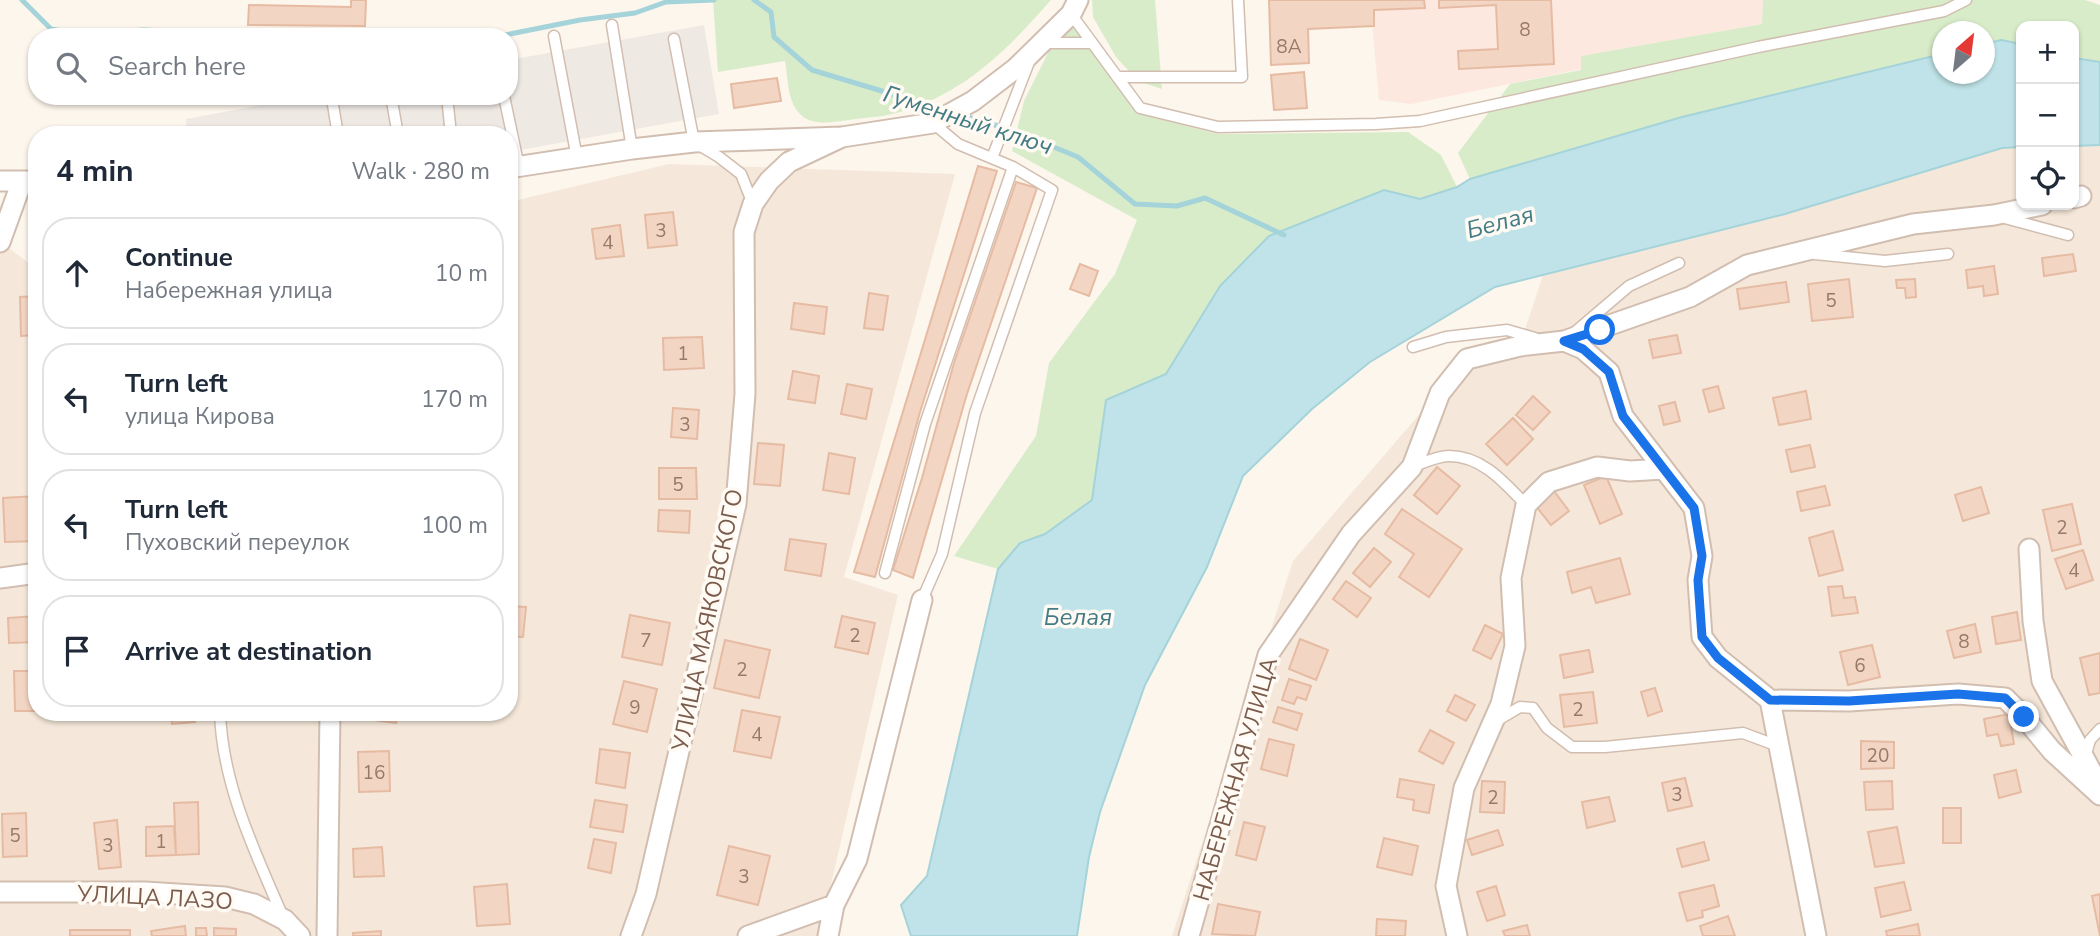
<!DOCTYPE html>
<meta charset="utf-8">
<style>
body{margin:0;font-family:"Nunito Sans",sans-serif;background:#f2f2f3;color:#1f2937}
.controls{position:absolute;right:21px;top:21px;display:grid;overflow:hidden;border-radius:14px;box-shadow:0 2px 5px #0004}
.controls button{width:63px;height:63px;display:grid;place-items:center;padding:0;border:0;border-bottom:2px solid #e0e1e3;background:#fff;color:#1f2937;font:35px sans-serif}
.compass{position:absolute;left:1932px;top:21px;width:63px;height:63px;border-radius:50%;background:#fff;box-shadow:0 2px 5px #0004;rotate:28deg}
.stop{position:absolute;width:21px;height:21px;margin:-16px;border:5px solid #1a73e8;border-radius:50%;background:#fff}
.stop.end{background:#1a73e8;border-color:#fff;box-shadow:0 2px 7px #0008}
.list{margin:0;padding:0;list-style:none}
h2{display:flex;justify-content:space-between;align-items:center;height:91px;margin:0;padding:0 28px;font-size:30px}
h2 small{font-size:23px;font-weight:400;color:#747a83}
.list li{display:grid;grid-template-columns:46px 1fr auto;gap:21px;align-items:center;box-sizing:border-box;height:112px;margin:0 14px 14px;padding:0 14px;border:2px solid #e0e1e3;border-radius:28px}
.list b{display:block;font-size:26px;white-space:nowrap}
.list p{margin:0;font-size:23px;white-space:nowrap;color:#747a83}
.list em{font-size:23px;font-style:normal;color:#747a83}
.icon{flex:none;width:38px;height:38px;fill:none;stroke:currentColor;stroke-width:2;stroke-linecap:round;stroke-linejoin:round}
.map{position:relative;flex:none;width:2100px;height:936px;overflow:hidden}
.search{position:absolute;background:#fff;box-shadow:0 2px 5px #0004;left:28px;top:28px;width:490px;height:77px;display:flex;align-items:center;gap:18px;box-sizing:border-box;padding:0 24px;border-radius:28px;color:#747a83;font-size:26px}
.panel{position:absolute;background:#fff;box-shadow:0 2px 5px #0004;left:28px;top:126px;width:490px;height:595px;border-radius:28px}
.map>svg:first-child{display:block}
.residential{fill:#f5e8da}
.commercial{fill:#fde8e0}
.industrial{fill:#efe9e4}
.green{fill:#d8ecc9}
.water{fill:#bfe3e8;stroke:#a5d3da;stroke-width:2}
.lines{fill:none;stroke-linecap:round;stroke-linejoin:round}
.stream{stroke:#a5d3da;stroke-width:5}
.building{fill:#f3d5c3;stroke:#e6bba3;stroke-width:2}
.lane-casing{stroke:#d1beb0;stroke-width:13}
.street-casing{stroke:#d1beb0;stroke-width:23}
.lane{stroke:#fff;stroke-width:10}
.street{stroke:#fff;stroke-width:19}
.route{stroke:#1a73e8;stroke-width:9}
.labels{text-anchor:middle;stroke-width:7;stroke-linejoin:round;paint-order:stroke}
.number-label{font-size:19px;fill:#987a6a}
.street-label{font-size:23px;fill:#7a5c4d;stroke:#fffaf3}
.water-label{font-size:24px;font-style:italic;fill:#437c86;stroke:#fffaf3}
</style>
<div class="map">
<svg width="2100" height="936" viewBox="0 0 2100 936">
<rect width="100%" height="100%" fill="#fdf6ec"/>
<path class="residential" d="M2074,144H2100V936H1172L1293,561L1467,359L1520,345L1543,275L2006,145H2021V205H2074Z
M669,164L955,174L844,577L898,595L819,936H0V241L30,264L37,263V712H509V202Z"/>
<path class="commercial" d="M1370,0H1763L1762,24L1581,56L1582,69L1411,104L1379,100Z"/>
<path class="industrial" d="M704,25L719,114L509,152V135H187L186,119L309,96H509V60Z"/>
<path class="green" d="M713,0H1051C1009,48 966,92 903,111C886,117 867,117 849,120C833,122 811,127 799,113C787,99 788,78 785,61L718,72Z
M1092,0H1155L1162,89L1138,81L1116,57L1093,17Z
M1763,0H2085L2100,5V62L2074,58V26H2021V44L2001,40L1985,44L1984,32H1942V54L1682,117L1470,179L1458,153L1510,84L1581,70V56L1762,24Z
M1073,27L1083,36L1137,113L1218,134L1408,132L1441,155L1457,187L1420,199L1383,190L1220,286L1166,374L1107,400L1092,500L1045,534L1020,543L998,569L954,556L1036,436L1049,363L1115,274L1137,220L1012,151L1024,101L1056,37Z"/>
<path class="water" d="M2001,40L2021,44V147L2002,148L1785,214L1495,287L1370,362L1312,409L1243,476L1207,567L1145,685L1100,812L1089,857L1077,936H911L901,905L927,876L998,569L1020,543L1045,534L1092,500L1106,400L1166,374L1220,286L1269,236L1384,190L1420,199L1457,187L1470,179L1682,117L1942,54V74H1984L1985,44Z
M2074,58L2100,62V145L2074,146Z"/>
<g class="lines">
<path class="stream" d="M22,0L51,29L96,37
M754,0L771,12L774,37L812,70L945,110
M99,37C129,31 150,25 180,37
M495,37L580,20L635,13L666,2L714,0
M961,115L1012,130L1078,157L1135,204L1177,206L1205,198L1284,235"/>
</g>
<path class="building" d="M351,0H366L365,26L248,25L249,5L351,7Z
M1269,0H1424L1425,8L1374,10V26L1308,29L1309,63L1271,65Z
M1439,0H1551L1554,64L1459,69L1458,51L1498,49L1496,5L1439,8Z
M1304,72L1307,108L1274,110L1271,75Z
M777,78L781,101L734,108L731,84Z
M978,166L997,171L920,412L875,577L854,572Z
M1016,182L1037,188L967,394L913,578L893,570L922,478L954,363Z
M673,212L677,245L648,248L645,215Z
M620,225L624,256L596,259L592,229Z
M2073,254L2076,271L2044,276L2042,258Z
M1080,264L1098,271L1089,296L1070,289Z
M1994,266L1998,294L1984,296L1983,286L1968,288L1966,270Z
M1849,279L1853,317L1812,321L1808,284Z
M1915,279L1916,297L1906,298L1905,288H1897L1896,280Z
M1786,282L1789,302L1740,309L1737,289Z
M869,293L888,296L883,330L864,328Z
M37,296V335L21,336L20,297Z
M794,303L827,307L824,334L791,329Z
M1677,335L1681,353L1653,358L1649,340Z
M702,337L704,368L664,370L663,338Z
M793,371L819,376L815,403L788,399Z
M847,384L872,389L866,419L841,414Z
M1718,386L1724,408L1709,412L1703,390Z
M1806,391L1811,419L1779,425L1773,398Z
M1533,396L1550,412L1533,430L1516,415Z
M1675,402L1680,421L1664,425L1659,406Z
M673,408L699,410L697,439L671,437Z
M1513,418L1533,439L1507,465L1486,444Z
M758,443L784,445L780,486L754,484Z
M1810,445L1815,467L1791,472L1786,450Z
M829,453L855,458L849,494L823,490Z
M1437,467L1460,486L1437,514L1414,495Z
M659,468H696L697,499H659Z
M1606,476L1622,514L1600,524L1584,485Z
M1825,486L1830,505L1801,511L1797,492Z
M1981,487L1989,513L1963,521L1955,495Z
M1554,491L1569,511L1551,525L1535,505Z
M37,496V541L5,542L3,498Z
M2072,504L2081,544L2052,551L2043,510Z
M1402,509L1462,549L1429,597L1399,577L1414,554L1385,534Z
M659,510L690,511L689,533L658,531Z
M1833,531L1843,570L1819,576L1809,538Z
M790,539L826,544L821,576L785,570Z
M1374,548L1391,562L1370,587L1353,573Z
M2083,550L2093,580L2066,589L2055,559Z
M1620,558L1630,594L1596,603L1591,587L1572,593L1567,572Z
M1346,581L1371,598L1357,617L1333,599Z
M1842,586L1844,598L1855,597L1858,613L1832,616L1828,587Z
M509,606L526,607L523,637L509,636Z
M2017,612L2021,640L1996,644L1992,617Z
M630,615L670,623L662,665L622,657Z
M37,616V642L9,643L8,618Z
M842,616L875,623L868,654L835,647Z
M1975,624L1981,652L1954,658L1947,631Z
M1485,625L1503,634L1491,659L1473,650Z
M1300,639L1328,650L1316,680L1289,669Z
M725,640L770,650L759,698L714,688Z
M1872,645L1880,677L1848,685L1840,652Z
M1589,650L1593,672L1564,678L1560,655Z
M2100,653V693L2089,695L2080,658Z
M14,671H37V711H15Z
M1289,679L1311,686L1306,700L1297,697L1294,704L1282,700Z
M624,681L657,689L647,732L613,724Z
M1655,688L1662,711L1648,716L1641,692Z
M1593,692L1597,723L1564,727L1560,695Z
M1455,695L1475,705L1466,721L1447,711Z
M1278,707L1302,714L1297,730L1273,722Z
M742,710L780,717L771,758L734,751Z
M171,712H194L195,722L172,724Z
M366,712H397L396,723L365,719Z
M2009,714L2014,744L2001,746L1998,734L1987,736L1984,719Z
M1430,730L1454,743L1443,764L1419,751Z
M1269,739L1294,745L1287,776L1261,769Z
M1861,741L1894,742V768L1861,769Z
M600,749L630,753L625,788L596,783Z
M389,751L390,791L359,792L358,752Z
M2016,770L2021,792L1999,798L1994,775Z
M1685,778L1692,806L1668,811L1662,783Z
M1400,779L1434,785L1429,813L1413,810L1414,800L1397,797Z
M1482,781L1505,782L1504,813L1480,812Z
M1892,781L1893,809L1866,810L1864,782Z
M1609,797L1615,821L1587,828L1582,802Z
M595,800L627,805L623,832L590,827Z
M198,802L199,854L176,855L174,803Z
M1943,808H1961V843H1943Z
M26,813L27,856L3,857L2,814Z
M117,820L121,867L99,869L94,823Z
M1244,822L1265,827L1256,860L1236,855Z
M174,826L176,855L146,856V827Z
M1897,827L1904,863L1875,867L1868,832Z
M1498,830L1503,845L1472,855L1467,840Z
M1384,838L1418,846L1412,875L1377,867Z
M594,839L616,843L611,873L588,868Z
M1704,842L1709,860L1682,867L1677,849Z
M729,846L770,856L758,905L717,895Z
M382,847L384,876L354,877L353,849Z
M1904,882L1911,910L1881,917L1875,888Z
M507,884L510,924L477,926L474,887Z
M1714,885L1719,906L1702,911L1703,917L1687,921L1679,893Z
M1496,886L1505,915L1487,921L1477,892Z
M2100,894V936L2092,896Z
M1218,904L1260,912L1255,936L1212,934Z
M1728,916L1735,936H1703L1700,926Z
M1377,919L1406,921L1405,936H1376Z
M1918,924L1920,936H1887L1886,931Z
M1527,925L1530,936H1505L1503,931Z
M185,926L186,936H152L151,931Z
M196,928H206L207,936H196Z
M214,928L236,929V936H214Z
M70,930H130V936H70Z
M381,931V936H353V933Z"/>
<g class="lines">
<g class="lane-casing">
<path id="lane" d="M1071,14L1140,108L1218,127L1376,124L1420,121L1758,47L1944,11L1966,0
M612,25L632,149
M554,36L577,158
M674,39L694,142L719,157L741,174L753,204
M1044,43H1092
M1117,77H1242L1238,0
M391,96L398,135
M447,96L451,135
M504,96L519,167
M332,99L338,135
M992,158L1029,62
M2001,217L2068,235
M1815,254L1885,261L1948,254
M1575,332L1629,286L1679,263
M1413,347L1446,337L1507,330L1535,338
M1412,467C1423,463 1437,456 1449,456C1482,456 1504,482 1526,505
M885,573L925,424L1013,167L958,144L933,123
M922,600L942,554L975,413L1052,190L1013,167
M220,712C222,784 255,852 283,917
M1498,720L1520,707L1533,708L1547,728L1572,747H1605L1743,733L1778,746
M2085,758L2090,740L2100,729"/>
</g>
<g class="street-casing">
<path id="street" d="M509,168L632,149L694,142L842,137L933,123L973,101L1016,68L1071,14L1078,0
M0,181H37
M2074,198L2081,196
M0,242L22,181
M1564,341L1690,297L1747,265L1913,224L1994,215L2042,205
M2029,549L2033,621L2042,681L2100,787
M0,578L37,573
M1770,700L1849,701L1958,694L2005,698L2024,717L2052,751L2100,795
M0,892H145L225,897L254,904L285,920L300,936
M327,936L330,712
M631,936L646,894L736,504L745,394L744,232L753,204L769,181L789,162L842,137
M748,936L834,905
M828,936L834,905L857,859L922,600
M1189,936L1268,655L1351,534L1412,467L1440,393L1467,359L1520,346L1564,341L1583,349L1609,372L1623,416L1694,508L1702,556L1698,580L1702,637L1718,658L1770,700L1816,936
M1457,936L1446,886L1464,788L1501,704L1515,646L1511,578L1526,505L1549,482L1597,467L1630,471L1664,469"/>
</g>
<use href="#lane" class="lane"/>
<use href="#street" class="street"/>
</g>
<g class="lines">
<path class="route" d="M1600,330L1564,341L1583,349L1609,372L1623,416L1694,508L1702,556L1698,580L1702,637L1718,658L1770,700L1849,701L1958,694L2005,698L2024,717"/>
</g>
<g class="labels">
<g class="number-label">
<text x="1525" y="36">8</text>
<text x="1289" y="53">8А</text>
<text x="661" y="237">3</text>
<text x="608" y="249">4</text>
<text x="1831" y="307">5</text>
<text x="683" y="360">1</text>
<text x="685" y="431">3</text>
<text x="678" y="491">5</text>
<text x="2062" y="534">2</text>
<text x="2074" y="577">4</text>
<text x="855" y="642">2</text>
<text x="646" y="647">7</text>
<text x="1964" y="648">8</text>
<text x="1860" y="672">6</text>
<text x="742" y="676">2</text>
<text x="635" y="714">9</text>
<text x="1578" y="716">2</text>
<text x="757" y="741">4</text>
<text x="1878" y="762">20</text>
<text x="374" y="779">16</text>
<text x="1677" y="801">3</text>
<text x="1493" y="804">2</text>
<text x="15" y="842">5</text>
<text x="161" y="848">1</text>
<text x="108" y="852">3</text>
<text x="744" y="883">3</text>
</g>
<g class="street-label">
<text transform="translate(707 620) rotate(-78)" y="8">УЛИЦА МАЯКОВСКОГО</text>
<text transform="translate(1235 779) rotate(-74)" y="8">НАБЕРЕЖНАЯ УЛИЦА</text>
<text transform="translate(155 897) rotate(3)" y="8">УЛИЦА ЛАЗО</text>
</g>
<g class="water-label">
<text transform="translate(968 120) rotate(18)" y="8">Гуменный ключ</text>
<text transform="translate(1500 222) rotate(-15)" y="8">Белая</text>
<text x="1078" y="625">Белая</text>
</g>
</g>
</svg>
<div class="controls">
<button>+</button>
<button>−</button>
<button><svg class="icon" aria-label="locate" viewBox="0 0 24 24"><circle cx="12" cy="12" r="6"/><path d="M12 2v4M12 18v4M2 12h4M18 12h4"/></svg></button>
</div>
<svg class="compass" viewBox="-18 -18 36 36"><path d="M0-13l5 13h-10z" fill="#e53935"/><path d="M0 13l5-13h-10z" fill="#747a83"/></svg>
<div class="stop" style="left:1600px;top:330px"></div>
<div class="stop end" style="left:2024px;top:717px"></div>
<div class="search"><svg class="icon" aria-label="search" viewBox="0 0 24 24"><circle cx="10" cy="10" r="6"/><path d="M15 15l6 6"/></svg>Search here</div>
<section class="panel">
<h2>4 min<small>Walk · 280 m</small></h2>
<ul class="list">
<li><svg class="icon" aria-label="ahead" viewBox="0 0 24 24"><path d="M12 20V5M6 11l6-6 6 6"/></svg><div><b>Continue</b><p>Набережная улица</p></div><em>10 m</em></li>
<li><svg class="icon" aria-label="left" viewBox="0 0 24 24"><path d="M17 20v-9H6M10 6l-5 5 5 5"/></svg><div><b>Turn left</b><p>улица Кирова</p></div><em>170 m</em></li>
<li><svg class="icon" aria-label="left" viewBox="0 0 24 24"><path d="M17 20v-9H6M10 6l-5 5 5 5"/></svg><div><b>Turn left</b><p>Пуховский переулок</p></div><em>100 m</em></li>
<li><svg class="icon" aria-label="arrive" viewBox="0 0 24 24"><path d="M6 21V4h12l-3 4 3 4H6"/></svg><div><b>Arrive at destination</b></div></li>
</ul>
</section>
</div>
